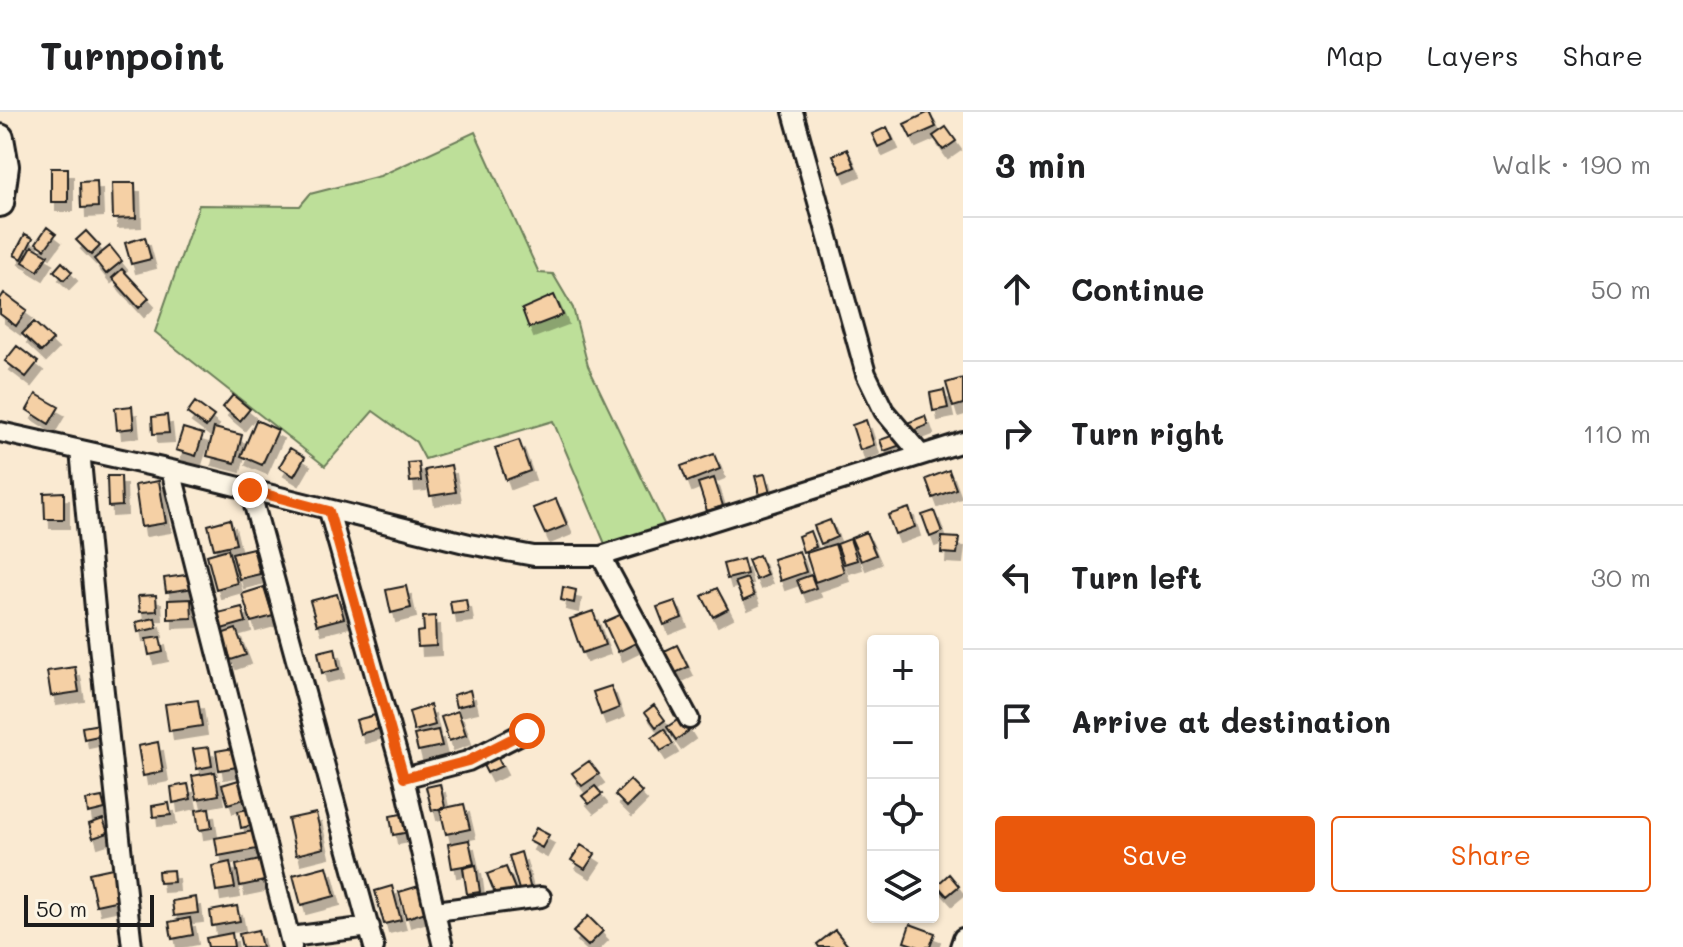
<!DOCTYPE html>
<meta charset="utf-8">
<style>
body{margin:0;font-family:Mali,sans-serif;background:#f2f2f2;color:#202124}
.controls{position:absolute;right:24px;bottom:24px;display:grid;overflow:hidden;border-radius:8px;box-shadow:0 2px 6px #0004}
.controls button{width:72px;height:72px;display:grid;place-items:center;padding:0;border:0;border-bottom:2px solid #e0e0e0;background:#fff;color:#202124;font:40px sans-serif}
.scale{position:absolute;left:24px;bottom:20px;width:130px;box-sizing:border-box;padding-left:8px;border:4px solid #1c1c1c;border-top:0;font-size:22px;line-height:28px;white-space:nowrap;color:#1c1c1c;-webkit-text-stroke:6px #fcf5e5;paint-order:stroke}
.stop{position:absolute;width:24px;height:24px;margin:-18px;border:6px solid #ea580c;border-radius:50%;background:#fff}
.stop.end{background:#ea580c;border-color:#fff;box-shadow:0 2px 8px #0008}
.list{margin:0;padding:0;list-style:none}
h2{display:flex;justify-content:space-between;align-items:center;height:104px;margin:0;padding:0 32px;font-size:34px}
h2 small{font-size:26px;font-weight:400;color:#757577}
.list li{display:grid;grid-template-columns:52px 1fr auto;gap:24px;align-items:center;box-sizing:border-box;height:144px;padding:0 32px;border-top:2px solid #e0e0e0}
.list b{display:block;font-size:30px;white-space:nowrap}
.list em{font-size:26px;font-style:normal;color:#757577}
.actions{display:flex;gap:16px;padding:24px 32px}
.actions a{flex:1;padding:18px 0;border:2px solid #ea580c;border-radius:8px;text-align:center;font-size:28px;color:#ea580c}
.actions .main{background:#ea580c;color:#fff}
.icon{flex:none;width:44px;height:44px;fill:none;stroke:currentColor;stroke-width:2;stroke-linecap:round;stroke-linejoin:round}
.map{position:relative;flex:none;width:963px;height:835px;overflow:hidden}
header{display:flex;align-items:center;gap:48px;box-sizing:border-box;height:112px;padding:0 40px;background:#fff;border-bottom:2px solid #e0e0e0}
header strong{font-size:38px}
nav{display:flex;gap:44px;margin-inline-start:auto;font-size:28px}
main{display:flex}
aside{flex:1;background:#fff}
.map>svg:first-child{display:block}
.green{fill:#bddf99;stroke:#6c7e5a;stroke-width:2}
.building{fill:#f5d0a5;stroke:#1c1c1c;stroke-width:2;filter:url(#shadow)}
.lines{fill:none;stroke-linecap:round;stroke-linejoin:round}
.street-casing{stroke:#1c1c1c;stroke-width:24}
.secondary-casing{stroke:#1c1c1c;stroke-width:32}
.street{stroke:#fcf5e5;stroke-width:18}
.secondary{stroke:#fcf5e5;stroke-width:26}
.route{stroke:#ea580c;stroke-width:10}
</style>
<header>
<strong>Turnpoint</strong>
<nav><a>Map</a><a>Layers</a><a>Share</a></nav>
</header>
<main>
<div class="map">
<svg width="963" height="835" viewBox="0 0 963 835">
<defs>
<filter id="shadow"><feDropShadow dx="5" dy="9" stdDeviation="0" flood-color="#0004"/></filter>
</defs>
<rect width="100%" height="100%" fill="#faead2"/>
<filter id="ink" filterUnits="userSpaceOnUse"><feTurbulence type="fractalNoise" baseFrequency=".0125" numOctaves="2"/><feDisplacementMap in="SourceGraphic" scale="16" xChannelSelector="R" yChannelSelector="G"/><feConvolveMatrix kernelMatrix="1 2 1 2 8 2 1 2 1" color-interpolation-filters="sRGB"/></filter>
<g filter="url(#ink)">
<path class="green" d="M475,20L539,161L553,162L573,196L588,254L665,414L608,439L553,309L425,347L416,330L373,299L325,354L155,220L199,93L300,94L310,82L380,64Z"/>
<path class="building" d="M929,0L936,15L911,26L904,12Z
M887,15L893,28L878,35L872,22Z
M946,15L956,29L943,38L933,24Z
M847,37L855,55L841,61L833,43Z
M51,56H68V90H51Z
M97,69L98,95L81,96L80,70Z
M112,71H135L136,106L113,107Z
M47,115L56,122L45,137L36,131Z
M86,119L100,134L91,143L76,128Z
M25,122L33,126L22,147L14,143Z
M145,125L151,147L131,152L125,131Z
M32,134L48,143L38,159L23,150Z
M110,134L122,149L106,162L94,147Z
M62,150L72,160L64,168L54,159Z
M122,157L149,186L139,196L112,166Z
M4,181L27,198L16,214L0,202V187Z
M554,183L563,203L529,216L522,197Z
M34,210L53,228L41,240L22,222Z
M17,234L38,250L26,265L5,249Z
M963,266V292L953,295L946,271Z
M944,278L948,296L933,299L930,281Z
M36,282L59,295L49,312L27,298Z
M233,283L250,297L240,309L223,295Z
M195,290L214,304L206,315L187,301Z
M132,294L134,316L117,318L115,296Z
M167,303L169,321L153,322L152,305Z
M925,304L928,313L910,320L907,311Z
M256,308L278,318L262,353L241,344Z
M866,308L874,333L860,338L852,313Z
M183,316L203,322L196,344L176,338Z
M214,316L242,323L235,351L207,344Z
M897,322L901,333L884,339L880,328Z
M519,328L530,359L506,368L495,336Z
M290,336L305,345L294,364L279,355Z
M714,342L720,357L687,370L681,354Z
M419,350L421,369L410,370L408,351Z
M451,353L456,380L430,384L425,358Z
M949,358L956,377L933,386L926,367Z
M765,362L770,381L760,383L755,364Z
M107,364H121L122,394L108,395Z
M714,366L723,394L707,399L698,371Z
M159,369L166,411L141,415L135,373Z
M64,380V407H45L44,381Z
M556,387L567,413L545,422L533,396Z
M909,396L915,415L895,422L888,403Z
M934,399L942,420L930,425L922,403Z
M230,407L236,432L214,437L208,413Z
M830,408L837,425L821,432L814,414Z
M810,419L816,435L803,440L798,424Z
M866,420L876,443L861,449L851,426Z
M942,425L959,426L957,442L941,441Z
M850,427L857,448L844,452L837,432Z
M835,432L844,460L815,470L806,441Z
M253,436L260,462L239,467L232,441Z
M228,437L237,471L216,477L207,443Z
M799,439L806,460L780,469L773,447Z
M759,443L767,463L756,468L748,448Z
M743,447L747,462L727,467L723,452Z
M193,462L195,476L166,480L164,466Z
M811,463L816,476L802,481L797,468Z
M747,466L754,484L743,489L735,470Z
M406,474L411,496L391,501L386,478Z
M264,475L273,504L251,510L242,482Z
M563,475L576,478L574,491L561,488Z
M717,476L728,497L713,505L702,484Z
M337,482L344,506L317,513L310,489Z
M156,483L157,499L140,500L138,484Z
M191,487L192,506L168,507V488Z
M466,487L468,500L452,502L450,489Z
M675,489L682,506L664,513L657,495Z
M242,495L246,510L218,518L214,502Z
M593,499L605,533L582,541L570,507Z
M622,502L636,531L618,540L604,510Z
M435,504L436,534L418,535L417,520L424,519L423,505Z
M155,506L157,516L138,520L136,510Z
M236,517L246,543L231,548L221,522Z
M160,525L163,540L149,543L146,527Z
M677,533L688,555L669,564L658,542Z
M335,536L339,557L322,561L318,540Z
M75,555L79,580L51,584L47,559Z
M611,574L619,596L601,603L593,580Z
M470,578L473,591L456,595L453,583Z
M198,588L202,614L169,619L165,592Z
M430,593L435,613L414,619L409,600Z
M654,593L665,608L656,615L645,600Z
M458,599L466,623L449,629L441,605Z
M375,603L378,617L360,622L356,608Z
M682,605L690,618L676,628L667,615Z
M100,612L103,623L84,627L82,615Z
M664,617L673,632L661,639L652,625Z
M438,618L442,634L418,639L414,623Z
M158,630L163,660L143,664L138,634Z
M209,635L212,654L197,657L193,637Z
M234,636L237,655L219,658L216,639Z
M496,642L502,654L487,661L481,649Z
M589,649L599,662L582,674L572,661Z
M215,660L219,683L197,687L192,664Z
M242,667L247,686L228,692L222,673Z
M630,668L642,680L627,695L615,683Z
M188,672L191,687L173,691L171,675Z
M440,672L445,695L432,699L426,675Z
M595,674L602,682L589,692L582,684Z
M102,685L105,697L88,701L86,688Z
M169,691L171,703L153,705L152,694Z
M464,692L470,717L446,722L440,697Z
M209,696L212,716L199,718L196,698Z
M254,696L258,712L241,716L238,699Z
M316,701L324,736L296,743L288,707Z
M407,701L410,720L393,723L390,704Z
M103,707L108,721L93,726L89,712Z
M536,716L549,723L542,736L529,729Z
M254,719L257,737L218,744L215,726Z
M469,728L474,752L452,756L448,732Z
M581,733L595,742L585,757L571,748Z
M521,740L531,778L520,781L509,744Z
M265,747L269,768L240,774L236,753Z
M230,750L235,776L216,779L212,754Z
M476,753L480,780L467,782L463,756Z
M327,754L335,784L301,793L293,763Z
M117,755L124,787L96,793L89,761Z
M506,755L515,777L496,784L487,762Z
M173,758L174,770L159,771L158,759Z
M949,762L959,774L947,784L937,773Z
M392,774L401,808L384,812L375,779Z
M419,774L426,800L406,806L399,780Z
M196,785L198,801L174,804L172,789Z
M237,794L240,809L212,814L210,799Z
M588,804L603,819L588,834L573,820Z
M190,806L193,823L172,827L169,810Z
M910,812L935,821L930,835H919L904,830Z
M258,818L262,835H242L239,822Z
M835,818L849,835H819L817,832Z
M232,821L234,835H208L206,826Z"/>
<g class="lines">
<g class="street-casing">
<path id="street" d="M793,0L866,262L884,299L921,343
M0,320L171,358L469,432L534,444H601L963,330
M80,338L96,507L132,835
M171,358L292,835
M250,378L374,835
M329,399L404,666L443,835
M601,444L689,607
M404,666L468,649L527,619
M436,799L541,785
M290,825L370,815
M960,835L963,826"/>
</g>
<g class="secondary-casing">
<path id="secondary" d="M0,26L5,54L0,91"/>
</g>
<use href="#street" class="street"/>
<use href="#secondary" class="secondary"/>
</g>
</g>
<g class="lines" filter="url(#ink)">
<path class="route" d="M250,378L329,399L404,666L468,649L527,619"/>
</g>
</svg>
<div class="controls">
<button>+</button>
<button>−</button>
<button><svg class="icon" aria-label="locate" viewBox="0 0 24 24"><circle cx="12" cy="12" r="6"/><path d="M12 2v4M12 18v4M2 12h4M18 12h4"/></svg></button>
<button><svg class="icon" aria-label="layers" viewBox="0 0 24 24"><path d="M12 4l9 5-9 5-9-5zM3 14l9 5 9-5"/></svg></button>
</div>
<div class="scale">50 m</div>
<div class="stop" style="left:527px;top:619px"></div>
<div class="stop end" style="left:250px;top:378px"></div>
</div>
<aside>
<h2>3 min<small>Walk · 190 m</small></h2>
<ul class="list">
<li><svg class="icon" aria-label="ahead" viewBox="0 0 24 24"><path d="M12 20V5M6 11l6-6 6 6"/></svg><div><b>Continue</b></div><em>50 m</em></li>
<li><svg class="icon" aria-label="right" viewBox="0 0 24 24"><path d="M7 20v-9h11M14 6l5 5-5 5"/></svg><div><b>Turn right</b></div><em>110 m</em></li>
<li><svg class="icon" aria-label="left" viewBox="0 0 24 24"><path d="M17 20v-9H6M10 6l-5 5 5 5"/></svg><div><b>Turn left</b></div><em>30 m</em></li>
<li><svg class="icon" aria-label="arrive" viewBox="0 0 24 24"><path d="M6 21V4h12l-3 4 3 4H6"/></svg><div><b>Arrive at destination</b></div></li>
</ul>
<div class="actions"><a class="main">Save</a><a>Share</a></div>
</aside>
</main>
